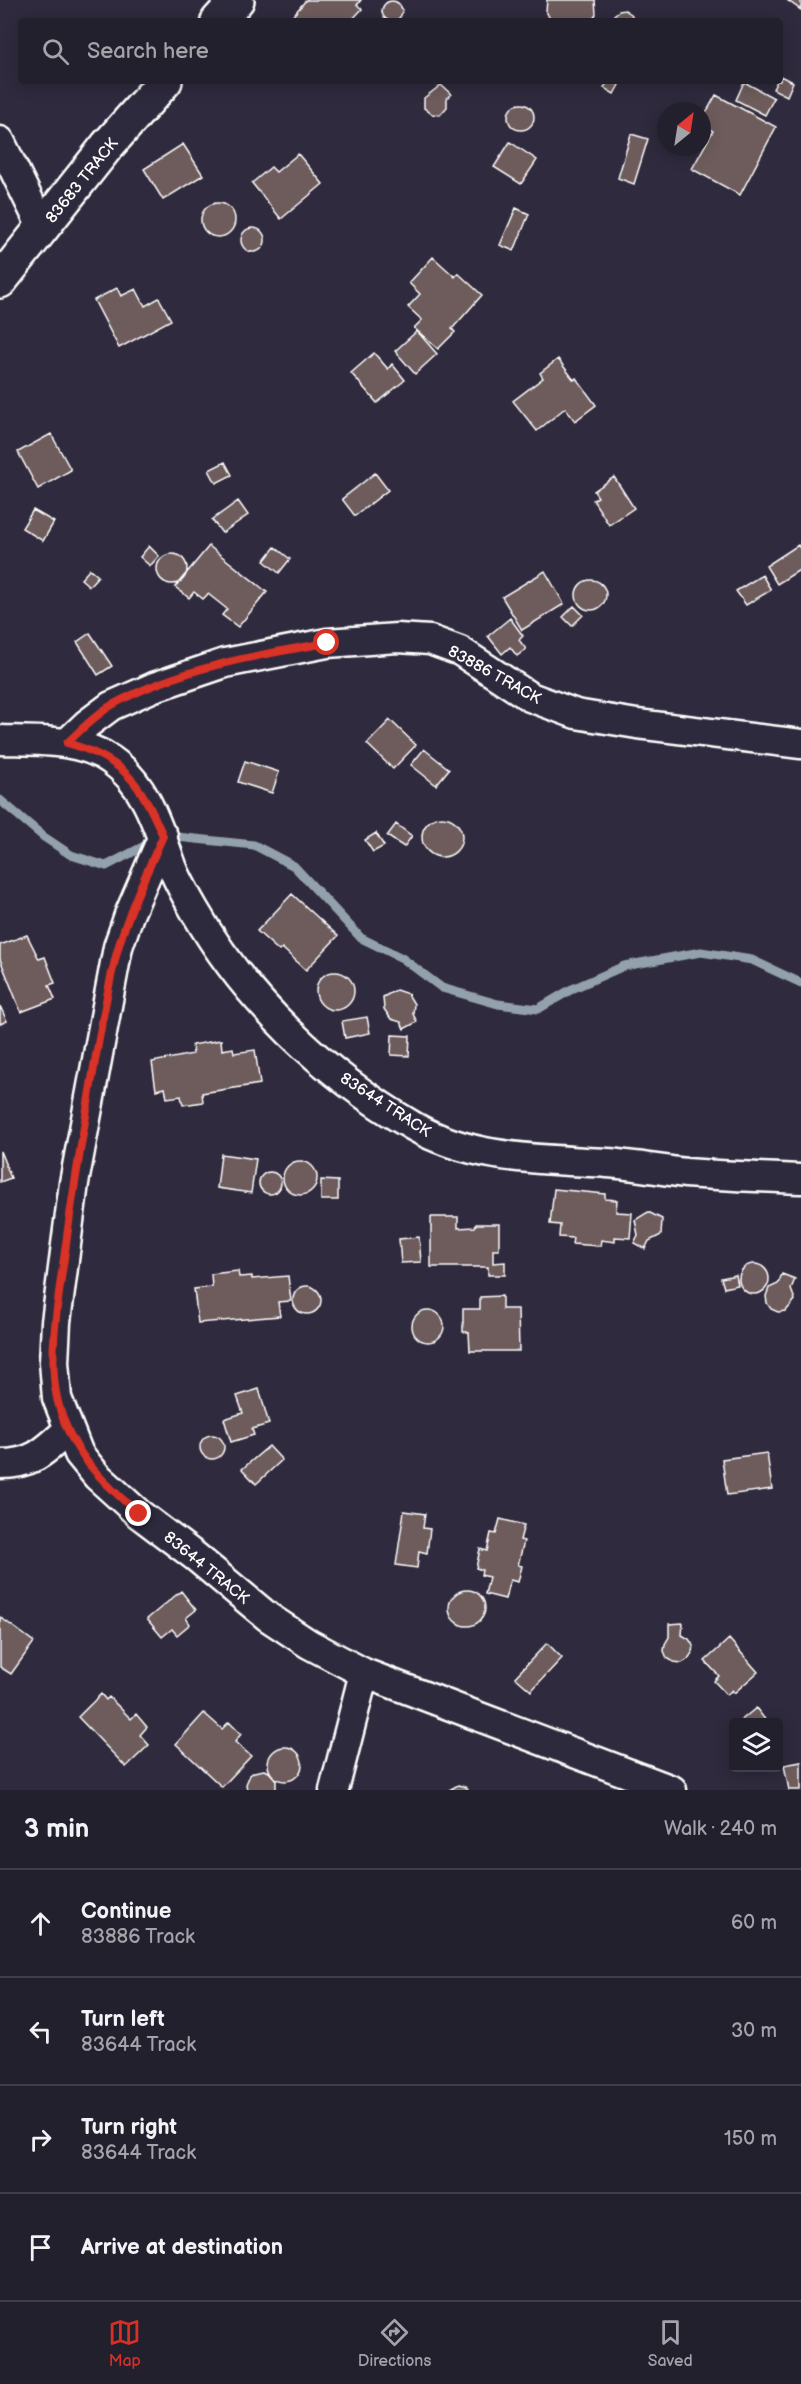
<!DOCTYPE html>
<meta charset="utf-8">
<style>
body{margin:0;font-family:"Balsamiq Sans",sans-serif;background:#2b2836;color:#f1f3f6}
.controls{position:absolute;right:18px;bottom:18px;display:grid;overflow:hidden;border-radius:6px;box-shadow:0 3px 15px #0003}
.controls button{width:54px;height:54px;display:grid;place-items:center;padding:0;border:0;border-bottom:2px solid #403e4a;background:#23202e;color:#f1f3f6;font:30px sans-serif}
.compass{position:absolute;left:657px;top:102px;width:54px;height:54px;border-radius:50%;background:#23202e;box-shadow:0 3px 15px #0003;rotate:30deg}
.stop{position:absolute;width:18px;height:18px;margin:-14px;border:4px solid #d93025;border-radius:50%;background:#fff}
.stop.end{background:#d93025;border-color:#fff;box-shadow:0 2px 6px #0008}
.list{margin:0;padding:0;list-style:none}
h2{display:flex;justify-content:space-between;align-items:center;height:78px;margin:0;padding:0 24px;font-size:26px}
h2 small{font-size:20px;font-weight:400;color:#a3a3aa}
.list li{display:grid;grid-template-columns:39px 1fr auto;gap:18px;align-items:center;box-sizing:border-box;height:108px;padding:0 24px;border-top:2px solid #403e4a}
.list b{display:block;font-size:22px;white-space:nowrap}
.list p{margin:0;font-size:20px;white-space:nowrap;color:#a3a3aa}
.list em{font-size:20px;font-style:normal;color:#a3a3aa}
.icon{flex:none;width:33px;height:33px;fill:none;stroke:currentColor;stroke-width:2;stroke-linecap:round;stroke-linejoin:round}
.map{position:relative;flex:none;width:801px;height:1790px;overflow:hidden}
.search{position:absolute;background:#23202e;box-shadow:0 3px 15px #0003;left:18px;right:18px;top:18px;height:66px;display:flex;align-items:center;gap:15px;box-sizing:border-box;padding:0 21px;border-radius:6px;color:#a3a3aa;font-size:22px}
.sheet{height:510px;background:#23202e}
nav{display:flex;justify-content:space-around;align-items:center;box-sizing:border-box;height:84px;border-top:2px solid #403e4a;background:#23202e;font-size:16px;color:#a3a3aa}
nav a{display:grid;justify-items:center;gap:3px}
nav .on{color:#d93025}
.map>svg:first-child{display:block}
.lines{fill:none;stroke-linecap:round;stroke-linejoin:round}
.stream{stroke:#92a1ab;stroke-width:9}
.building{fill:#6e5b5c;stroke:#fff;stroke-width:1.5}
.minor-casing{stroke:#fff;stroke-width:33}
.tertiary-casing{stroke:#fff;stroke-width:38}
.minor{stroke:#2f2a3d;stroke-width:28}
.tertiary{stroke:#2f2a3d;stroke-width:33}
.route{stroke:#d93025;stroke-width:8}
.labels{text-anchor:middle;stroke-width:4.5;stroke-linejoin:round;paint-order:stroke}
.street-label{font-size:16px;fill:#fff;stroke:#2f2a3d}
</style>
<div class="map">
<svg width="801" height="1790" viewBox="0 0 801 1790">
<rect width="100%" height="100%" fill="#2f2a3d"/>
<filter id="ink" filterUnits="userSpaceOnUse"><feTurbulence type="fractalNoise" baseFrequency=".0167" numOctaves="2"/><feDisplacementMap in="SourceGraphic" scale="12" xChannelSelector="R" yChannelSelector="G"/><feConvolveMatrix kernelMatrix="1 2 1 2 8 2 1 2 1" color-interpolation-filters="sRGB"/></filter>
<g filter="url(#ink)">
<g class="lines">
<path class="stream" d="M0,800L44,837L71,855L106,866L152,842
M167,836L254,845L294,866L361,938L402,958L442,988L498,1004L538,1009L572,989L624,966L701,952L752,960L801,983"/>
</g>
<path class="building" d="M306,0H361L357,5L362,9L351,21H294L291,18Z
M547,0H595L596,14L592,21H551L546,11Z
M787,0H801V10Z
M382 11a10 10 0 1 1 20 0a10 10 0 1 1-20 0Z
M625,10L631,14L634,21H613L614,15L619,11Z
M780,76L793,82L787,96L773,89L777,81H780Z
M608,81H613L619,85L614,94L604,88Z
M744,82L774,98L765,115L736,100Z
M441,85L451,94L447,98V107L440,115L432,114L424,108V98Z
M716,95L776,127L740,195L692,169L713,131L702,125V120Z
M508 117a13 13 0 1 1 26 0a13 13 0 1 1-26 0Z
M631,134L648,139L634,184L618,178Z
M510,142L537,160L521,184L494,167Z
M183,144L203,175L163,200L144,169Z
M298,154L323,184L281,219L252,183L271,167L276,172Z
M201 220a17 17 0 1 1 34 0a17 17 0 1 1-34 0Z
M516,208L529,214L514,251L500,245Z
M241 240a12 12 0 1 1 24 0a12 12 0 1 1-24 0Z
M433,257L455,277L458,273L482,295L452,329L455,332L438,349L414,328L422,320L408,307L420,294L409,283Z
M117,288L121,296L136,289L145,306L159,298L171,320L119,348L94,300Z
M417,331L437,354L415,374L395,351Z
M374,353L388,369L392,364L405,380L377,403L351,373Z
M558,359L574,380L576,378L596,405L575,421L565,408L537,431L513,401L543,378L540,373Z
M51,434L71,470L38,489L18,452Z
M225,462L232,475L216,483L209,470Z
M375,473L388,490L355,516L342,499Z
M614,477L634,508L609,525L593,500L598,497L594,491Z
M238,501L248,515L222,533L212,520Z
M33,510L54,522L43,541L22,528Z
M798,545L801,550V569L777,584L766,566Z
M149,546L159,556L150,566L140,557Z
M209,546L267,592L238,627L222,615L227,609L208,594L203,599L194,592L189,598L175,587Z
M275,547L290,559L279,573L264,561Z
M157 569a15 15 0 1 1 30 0a15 15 0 1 1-30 0Z
M90,569L98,576L89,586L81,579Z
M545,571L564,604L522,630L502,597Z
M762,575L771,590L746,605L736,591Z
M576 595a15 15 0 1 1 30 0a15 15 0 1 1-30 0Z
M574,606L583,615L572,626L563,617Z
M510,618L523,636L519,640L526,649L517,656L510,647L502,654L488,636Z
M90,633L112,666L98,675L77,642Z
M390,720L416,745L393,769L367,744Z
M424,749L449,769L436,785L411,765Z
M245,761L279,772L272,793L238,782Z
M422 837a20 20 0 1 1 40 0a20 20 0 1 1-40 0Z
M396,824L412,836L404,847L387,836Z
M376,833L384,846L373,852L365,840Z
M292,894L338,936L306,970L282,948L279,951L257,931Z
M27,935L39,959L45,957L55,983L49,985L55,999L21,1012L0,959V945Z
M316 991a19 19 0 1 1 38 0a19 19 0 1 1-38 0Z
M396,990L408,994L414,1004L413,1014L417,1022L404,1029L401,1022L391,1019L384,1009L383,997Z
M0,1006L7,1021L0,1024Z
M367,1017L370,1033L345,1038L342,1021Z
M392,1035L410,1036L409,1056L391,1055Z
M221,1040L222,1050L233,1048L234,1053L255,1050L260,1084L202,1093L203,1102L183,1105L181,1096L167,1098L165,1088L156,1090L152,1062L193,1054L192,1045Z
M0,1151L11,1178L0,1182Z
M221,1154L256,1159L251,1193L217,1188Z
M283 1178a17 17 0 1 1 34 0a17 17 0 1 1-34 0Z
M259 1183a11 11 0 1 1 22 0a11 11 0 1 1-22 0Z
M321,1180L338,1181V1200H321Z
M554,1189L605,1194V1199L617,1200L616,1212L632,1213L630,1238L615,1237V1242L601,1240L600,1246L572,1244L573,1238L559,1237L560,1225L550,1224Z
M648,1212L662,1219L661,1235L649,1241L645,1249L634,1243L638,1235L635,1220Z
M431,1217H458V1228L475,1227L476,1224H499V1250H493V1263L505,1262V1275H488V1267H431Z
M419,1237L421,1262L401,1263L399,1239Z
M739 1279a15 15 0 1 1 30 0a15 15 0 1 1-30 0Z
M238,1271L239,1277L252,1276V1279L288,1276L291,1301L278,1302L280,1316L198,1323L194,1289L212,1287L211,1274Z
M782,1274L795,1279L791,1289L795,1300L786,1311L778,1312L771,1309L767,1303L766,1296L769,1288L778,1284Z
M736,1275L738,1285L724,1288L721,1278Z
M293 1300a14 14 0 1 1 28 0a14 14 0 1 1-28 0Z
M502,1296V1309H518L519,1351H470L469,1332H463V1309H480V1297Z
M412 1326a16 16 0 1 1 32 0a16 16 0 1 1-32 0Z
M259,1389L269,1424L252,1429L254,1435L231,1442L224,1419L243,1413L237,1396Z
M200 1447a12 12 0 1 1 24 0a12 12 0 1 1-24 0Z
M269,1446L282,1460L256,1484L242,1469Z
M767,1453L772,1489L727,1495L722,1459Z
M404,1511L425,1514L423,1528L430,1529L427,1553L419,1551L417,1568L396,1565Z
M500,1519L524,1525L520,1540L524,1541L518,1565L522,1566L518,1582L510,1580L505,1599L485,1594L489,1577L481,1575L482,1570L476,1568L480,1549L487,1551L491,1533L496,1534Z
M449 1608a18 18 0 1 1 36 0a18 18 0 1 1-36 0Z
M181,1591L196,1610L186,1618L190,1624L177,1635L172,1629L162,1637L147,1619Z
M0,1617L34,1642L11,1674L0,1667Z
M683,1623L682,1635L689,1639L693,1645L692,1653L688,1659L682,1663L674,1662L667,1658L664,1651L665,1644L669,1637V1624Z
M729,1639L758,1672L734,1693L732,1690L727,1695L714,1681L719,1676L705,1661Z
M547,1643L562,1658L531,1691L515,1677Z
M101,1694L106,1700L109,1697L131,1719L136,1714L147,1727L140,1735L149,1745L126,1767L78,1717Z
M756,1708L767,1722H739Z
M204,1713L222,1729L229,1722L241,1734L235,1742L251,1756L222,1787L176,1744Z
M268 1764a17 17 0 1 1 34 0a17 17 0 1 1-34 0Z
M801,1762V1790H789L784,1765Z
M264,1770L269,1772L276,1780V1790H247L246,1784L250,1775L254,1772Z
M458,1785L465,1787L468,1790H449Z"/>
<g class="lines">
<g class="minor-casing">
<path id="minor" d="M0,141L42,227
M0,740C37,741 80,738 111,760C147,785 158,828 172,866C178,882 187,897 195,911C245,999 325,1075 413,1126C472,1160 541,1159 607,1163C634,1165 660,1170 686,1173C724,1176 763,1177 801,1179
M67,743L87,724L111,706L154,687L225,663L327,643L397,638L430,640L460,651L530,697L576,714L637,724L801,744
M163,836L129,915L118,947L74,1183L56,1322L54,1362L57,1398L79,1454L97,1476L139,1514L196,1557L268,1617L309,1644L364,1673L672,1790
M0,1464C33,1464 45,1451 68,1430
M334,1790L364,1673"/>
</g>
<g class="tertiary-casing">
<path id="tertiary" d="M218,21L237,0
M0,281L107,146L165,81"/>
</g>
<use href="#minor" class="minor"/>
<use href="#tertiary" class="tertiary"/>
</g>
</g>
<g class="lines" filter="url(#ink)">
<path class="route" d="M139,1514C100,1479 69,1451 57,1398C47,1354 60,1289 66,1244C74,1183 85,1122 95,1061C102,1023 108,983 119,945C130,908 147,872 163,836C140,782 124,759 67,743C81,730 95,715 112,705C177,669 255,655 327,643"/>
</g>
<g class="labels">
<g class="street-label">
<text transform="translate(81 180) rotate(-51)" y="6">83683 TRACK</text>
<text transform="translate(495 674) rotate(29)" y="6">83886 TRACK</text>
<text transform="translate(386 1104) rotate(33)" y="6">83644 TRACK</text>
<text transform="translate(207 1567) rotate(39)" y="6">83644 TRACK</text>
</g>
</g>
</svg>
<div class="controls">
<button><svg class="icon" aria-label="layers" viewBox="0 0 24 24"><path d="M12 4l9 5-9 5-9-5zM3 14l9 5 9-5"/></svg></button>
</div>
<svg class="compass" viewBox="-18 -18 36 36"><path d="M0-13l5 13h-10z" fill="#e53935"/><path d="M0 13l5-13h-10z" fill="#a3a3aa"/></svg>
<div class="stop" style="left:327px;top:643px"></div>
<div class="stop end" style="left:139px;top:1514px"></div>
<div class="search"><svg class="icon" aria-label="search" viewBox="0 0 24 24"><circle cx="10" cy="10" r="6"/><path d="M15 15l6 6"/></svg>Search here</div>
</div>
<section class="sheet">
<h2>3 min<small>Walk · 240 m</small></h2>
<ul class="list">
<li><svg class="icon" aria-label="ahead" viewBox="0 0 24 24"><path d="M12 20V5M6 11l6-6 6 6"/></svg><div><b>Continue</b><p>83886 Track</p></div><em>60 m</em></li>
<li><svg class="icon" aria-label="left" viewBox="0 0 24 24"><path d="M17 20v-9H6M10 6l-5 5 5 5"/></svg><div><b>Turn left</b><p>83644 Track</p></div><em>30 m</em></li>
<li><svg class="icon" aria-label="right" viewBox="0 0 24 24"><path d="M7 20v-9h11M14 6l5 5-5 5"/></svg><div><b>Turn right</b><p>83644 Track</p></div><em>150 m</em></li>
<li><svg class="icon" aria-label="arrive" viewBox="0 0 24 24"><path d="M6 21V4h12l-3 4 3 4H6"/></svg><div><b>Arrive at destination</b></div></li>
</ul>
</section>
<nav>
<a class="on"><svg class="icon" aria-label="map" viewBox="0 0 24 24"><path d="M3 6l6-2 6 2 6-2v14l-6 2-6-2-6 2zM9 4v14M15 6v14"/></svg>Map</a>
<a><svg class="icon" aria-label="directions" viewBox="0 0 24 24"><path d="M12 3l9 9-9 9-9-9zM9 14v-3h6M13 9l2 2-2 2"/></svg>Directions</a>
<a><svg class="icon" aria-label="saved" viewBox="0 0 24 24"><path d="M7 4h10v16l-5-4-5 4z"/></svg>Saved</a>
</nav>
